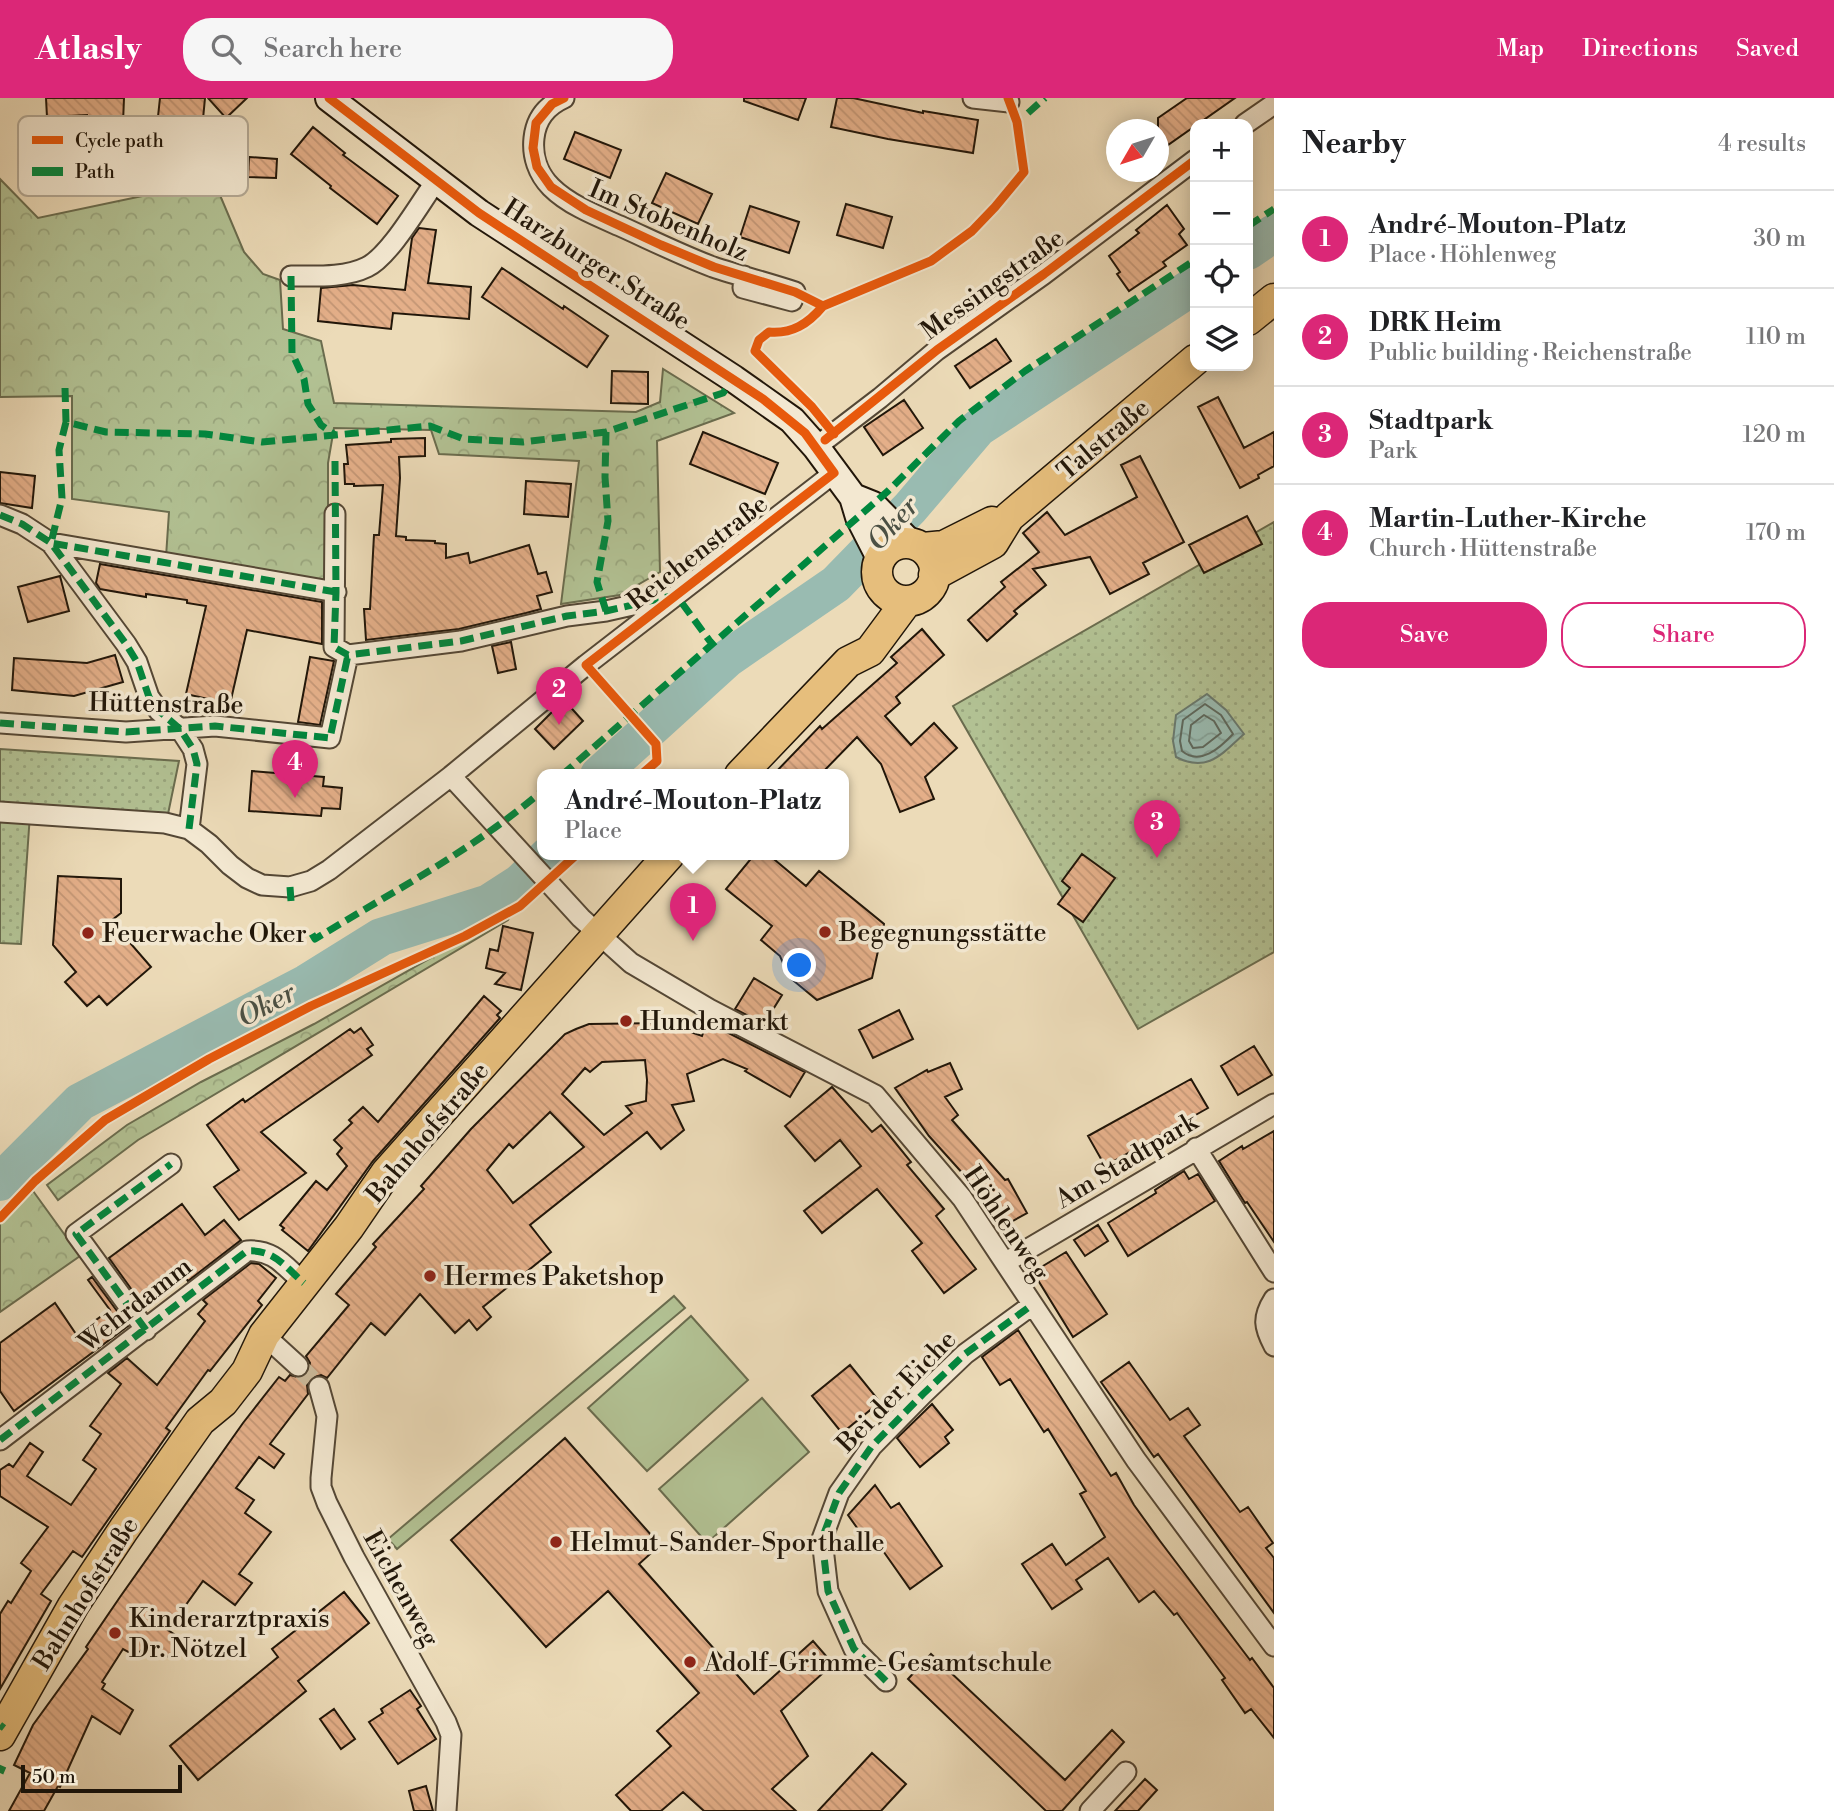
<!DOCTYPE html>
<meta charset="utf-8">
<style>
body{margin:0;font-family:"Libre Bodoni",serif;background:#f6f6f6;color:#202124}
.controls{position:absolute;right:21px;top:21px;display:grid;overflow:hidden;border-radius:14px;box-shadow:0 4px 18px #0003}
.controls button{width:63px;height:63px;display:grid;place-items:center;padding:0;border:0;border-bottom:2px solid #e0e0e0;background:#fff;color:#202124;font:35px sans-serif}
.compass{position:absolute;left:1106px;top:21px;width:63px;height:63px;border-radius:50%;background:#fff;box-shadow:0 4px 18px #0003;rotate:231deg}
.scale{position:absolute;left:21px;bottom:18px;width:161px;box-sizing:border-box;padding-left:7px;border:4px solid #211609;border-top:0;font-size:19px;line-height:24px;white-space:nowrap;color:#211609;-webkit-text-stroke:5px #f3e8d1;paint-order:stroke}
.you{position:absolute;left:800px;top:868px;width:24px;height:24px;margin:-18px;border:5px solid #fff;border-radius:50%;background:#1a73e8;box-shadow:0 0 0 10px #1a73e833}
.badge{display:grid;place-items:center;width:46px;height:46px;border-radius:50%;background:#db2777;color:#fff;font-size:23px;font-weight:700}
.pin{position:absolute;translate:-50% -58px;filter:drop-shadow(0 2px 4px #0008)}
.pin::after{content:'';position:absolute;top:37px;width:24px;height:21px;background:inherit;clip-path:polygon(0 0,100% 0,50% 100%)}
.popup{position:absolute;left:537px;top:671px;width:312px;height:91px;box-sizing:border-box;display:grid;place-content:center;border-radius:14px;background:#fff;filter:drop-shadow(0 2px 5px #0005);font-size:23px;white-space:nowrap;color:#757577}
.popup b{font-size:26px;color:#202124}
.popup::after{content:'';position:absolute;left:50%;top:100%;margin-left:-14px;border:14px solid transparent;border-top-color:#fff}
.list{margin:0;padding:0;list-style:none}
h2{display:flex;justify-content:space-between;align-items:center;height:91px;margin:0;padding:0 28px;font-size:30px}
h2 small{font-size:23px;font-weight:400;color:#757577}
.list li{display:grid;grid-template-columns:46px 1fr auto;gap:21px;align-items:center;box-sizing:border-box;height:98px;padding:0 28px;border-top:2px solid #e0e0e0}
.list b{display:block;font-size:26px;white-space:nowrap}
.list p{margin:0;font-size:23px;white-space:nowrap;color:#757577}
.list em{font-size:23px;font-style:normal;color:#757577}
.actions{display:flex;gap:14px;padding:21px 28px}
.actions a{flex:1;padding:16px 0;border:2px solid #db2777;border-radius:28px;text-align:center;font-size:24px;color:#db2777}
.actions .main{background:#db2777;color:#fff}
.icon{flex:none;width:38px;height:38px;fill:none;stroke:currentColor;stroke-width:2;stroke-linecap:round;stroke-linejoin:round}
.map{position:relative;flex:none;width:1274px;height:1713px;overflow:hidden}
header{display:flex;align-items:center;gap:42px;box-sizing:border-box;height:98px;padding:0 35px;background:#db2777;color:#fff}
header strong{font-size:33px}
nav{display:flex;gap:38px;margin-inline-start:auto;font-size:24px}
.search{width:490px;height:63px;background:#f6f6f6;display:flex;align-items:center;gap:18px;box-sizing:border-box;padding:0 24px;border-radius:28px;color:#757577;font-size:26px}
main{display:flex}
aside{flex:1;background:#fff}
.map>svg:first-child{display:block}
.green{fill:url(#green-dots);stroke:#6a6c4e;stroke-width:2}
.forest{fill:url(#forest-crowns);stroke:#6a6c4e;stroke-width:2}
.pitch{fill:#b2c193;stroke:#6a6c4e;stroke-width:2}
.water{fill:url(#water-waves);stroke:#69796e;stroke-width:2}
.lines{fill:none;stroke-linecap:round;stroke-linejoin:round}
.shore{stroke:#5d685d;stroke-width:2}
.river{stroke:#99bbb1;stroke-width:38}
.building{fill:url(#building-back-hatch);stroke:#211609;stroke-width:2;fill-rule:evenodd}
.minor-tunnel{stroke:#cebd9e;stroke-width:19;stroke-dasharray:19 10;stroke-linecap:butt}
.minor-casing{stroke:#544735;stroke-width:23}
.secondary-casing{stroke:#211609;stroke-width:30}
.primary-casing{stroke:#211609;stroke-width:33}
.minor{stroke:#f3e8d1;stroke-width:19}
.secondary{stroke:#f3e8d1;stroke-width:26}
.primary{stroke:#e6be7c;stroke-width:30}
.quiet{stroke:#00873e;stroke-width:7;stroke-dasharray:14 7;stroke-linecap:butt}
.cycleway-casing{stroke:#f3e8d1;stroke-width:13}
.cycleway{stroke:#e8590c;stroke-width:9}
.poi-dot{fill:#8f2418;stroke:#f3e8d1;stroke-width:2.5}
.labels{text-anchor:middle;stroke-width:7;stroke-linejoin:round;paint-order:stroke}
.street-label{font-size:26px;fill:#211609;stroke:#f3e8d1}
.poi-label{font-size:26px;fill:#211609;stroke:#f3e8d1;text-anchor:start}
.water-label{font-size:28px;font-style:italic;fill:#4b5044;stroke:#f3e8d1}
.key{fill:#f3e8d1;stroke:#b4a995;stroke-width:2}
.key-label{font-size:19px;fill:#211609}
</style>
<header>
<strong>Atlasly</strong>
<div class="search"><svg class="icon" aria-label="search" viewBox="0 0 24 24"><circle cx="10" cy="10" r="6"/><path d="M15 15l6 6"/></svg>Search here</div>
<nav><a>Map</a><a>Directions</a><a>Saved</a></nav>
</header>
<main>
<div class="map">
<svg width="1274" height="1713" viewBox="0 0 1274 1713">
<defs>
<pattern id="green-dots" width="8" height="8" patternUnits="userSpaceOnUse" patternTransform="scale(1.75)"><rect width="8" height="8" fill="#b2c193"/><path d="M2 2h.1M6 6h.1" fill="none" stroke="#99a57d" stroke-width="1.8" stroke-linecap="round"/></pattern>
<pattern id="forest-crowns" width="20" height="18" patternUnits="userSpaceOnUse" patternTransform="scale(1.75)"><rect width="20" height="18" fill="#b2c193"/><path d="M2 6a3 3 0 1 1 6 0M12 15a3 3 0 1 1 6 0" fill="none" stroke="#99a57d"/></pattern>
<pattern id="water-waves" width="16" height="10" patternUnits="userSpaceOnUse" patternTransform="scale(1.75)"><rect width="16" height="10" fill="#99bbb1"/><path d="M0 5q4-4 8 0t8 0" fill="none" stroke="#84a097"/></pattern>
<pattern id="building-back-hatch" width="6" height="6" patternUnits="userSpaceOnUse" patternTransform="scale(1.75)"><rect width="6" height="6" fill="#e4af89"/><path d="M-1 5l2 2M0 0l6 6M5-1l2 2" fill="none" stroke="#c39675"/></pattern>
</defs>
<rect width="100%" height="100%" fill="#ecdbb8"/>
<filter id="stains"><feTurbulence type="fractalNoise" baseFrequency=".00286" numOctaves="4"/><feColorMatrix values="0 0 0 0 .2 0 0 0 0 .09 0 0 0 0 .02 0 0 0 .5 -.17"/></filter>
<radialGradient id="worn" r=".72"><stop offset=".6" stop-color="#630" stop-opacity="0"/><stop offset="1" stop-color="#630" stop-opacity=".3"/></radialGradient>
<path class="green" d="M1274,424V854L1138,931L953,608Z
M0,651L179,663L168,716H30L21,846L0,845Z"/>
<path class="forest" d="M0,81L38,120L214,83L244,154L263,176L280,182L283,231L321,243L334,305L636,314L660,304L663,271L734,315L657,343L660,474L620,497L561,506L579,363L439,356L431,332L334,330L328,365V484L166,459L169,414L72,401V298L0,299Z
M512,814L508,822L138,1042L58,1102L47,1087L127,1027L201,984L314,926Z
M28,1086L80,1158L0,1214V1112Z"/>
<path class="pitch" d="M674,1198L685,1210L397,1451L388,1441Z
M691,1218L748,1282L647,1373L588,1310Z
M762,1300L809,1354L707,1445L659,1391Z"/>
<path class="water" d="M1207,596L1226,612L1244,636C1221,657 1207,675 1176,659L1173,643L1176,617Z"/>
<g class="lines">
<path class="shore" d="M1205,606L1221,617L1233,636C1220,650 1200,668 1182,653L1180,643L1183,622Z
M1204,617L1214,623L1221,635L1203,649L1193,650L1189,643L1191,627Z"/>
<path class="river" d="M1248,153L1274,135
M599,677L728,560L836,486L910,410L978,330L1195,187
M0,1084L80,1004L307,885L381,839L489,805L520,785L549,757"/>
</g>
<path class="building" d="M46,0H124L123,25L87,24V17L47,19Z
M160,0H205L201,42L156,37Z
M208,0H247L226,20Z
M744,0H806L798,22L744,3Z
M837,0H853L923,15V13L978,22L973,55L888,41L831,29Z
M1187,0H1235L1158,54V20Z
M313,29L345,55L343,57L398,98L377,126L330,90L331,88L291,56Z
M575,34L621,52L610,80L564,61Z
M249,59L277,61L276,80L248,79Z
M666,75L712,96L698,126L652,105Z
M846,106L892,119L883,150L837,137Z
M1167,107L1184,131L1179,136L1187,147L1163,164L1166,168L1129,193L1117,176L1120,174L1109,158L1139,135L1136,132Z
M750,108L799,124L789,155L740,139Z
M419,130L436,132L428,185L471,189L469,221L393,215L391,231L318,223L321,190L353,187L405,192L412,140Z
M502,170L563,211L564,208L608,238L587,269L482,199Z
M996,241L1011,263L970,290L955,268Z
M612,273L648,274V306L611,305Z
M1218,299L1244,350L1274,334V368L1258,377L1259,380L1240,390L1198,309Z
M904,302L923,330L883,357L864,329Z
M703,334L778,365L765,396L690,366Z
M425,340V358L399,359L400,380L396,438L406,439V442L435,443V445L446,446V460L468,455L470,465L529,447L538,476L546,474L552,494L537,498L541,511L526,515L459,531L366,542L364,511H370L374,437H379L383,387L354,388V386H345L344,366H348L346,347L391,344V341Z
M1140,358L1184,444L1143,465L1149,476L1110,496L1090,459L1033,471L1046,487L1014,513L1017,516L987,543L968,522L1005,489L1001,484L1039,454L1023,435L1047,414L1065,437L1137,399L1121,367Z
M0,374L35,378L32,410L0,405Z
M526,383L571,386L568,419L524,416Z
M1247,418L1262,446L1204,475L1189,447Z
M100,466L322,504V546L247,532L230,606L186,596L206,508L187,505V502L146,496V499L100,491L96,485Z
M60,478L69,513L28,524L18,489Z
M922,531L944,557L896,599L900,605L885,618L911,647L934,625L957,650L925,679L934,701L900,714L881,666L857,639L820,677H773L820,628L822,631L897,565L891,559Z
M511,544L516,571L498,575L492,548Z
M115,557L123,584L74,598L12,592L14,560L87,565Z
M310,559L334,563L320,627L298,624Z
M564,602L583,623L554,651L535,631Z
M252,673L324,679L323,688L342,690L340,711L322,710L321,718L249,713Z
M1082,756L1115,780L1083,824L1058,806L1070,790L1062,783Z
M754,757H769L806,788L819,773L884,826L872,880L817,902L789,879L780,858L761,842L772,828L726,791Z
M58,778L121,781V815L111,823L151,869L107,907L99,898L87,908L65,884L76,874L53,847Z
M503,828L533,835L521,892L495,886L505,875L486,870L490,851L498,853Z
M754,880L782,897L764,926L735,911Z
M484,898L501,913L497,917L500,920L373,1063L308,1153L282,1132L284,1130L280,1127L316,1083L327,1092L347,1068L337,1056L342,1050L334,1042L352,1025L349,1022L363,1009L378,1024Z
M899,912L913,941L873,960L859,932Z
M707,924L805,974L790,999L745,973L747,971L723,961L687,976L694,1003L672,1007L684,1032L661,1051L647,1034L530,1127L551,1154L483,1209L491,1219L477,1232L469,1222L455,1235L420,1196L385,1237L371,1225L327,1280L321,1277L311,1280L307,1287L308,1296L270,1346L284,1356L274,1370L259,1359L236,1390L254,1402L245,1415L271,1434L239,1476L252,1485L235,1507L203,1483L168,1532L181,1541L169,1559L148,1545L136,1558L123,1551L102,1584L105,1586L102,1591L133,1612L120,1636L92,1618L60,1689L58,1688L44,1713H9L30,1675L14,1667L33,1627L88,1551L86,1549L120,1499L243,1325L279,1279L285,1283L290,1277L301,1280L307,1276L310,1265L306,1258L349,1207L336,1196L376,1149L373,1146L424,1091L421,1088L471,1031L565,936L576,931L589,926L665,925L702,938ZM645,962L647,982L646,1003L626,1008L632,1015L604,1037L562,996L585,970L590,974L602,964ZM550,1014L584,1049L513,1105L487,1072L509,1046L513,1050Z
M361,930L373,947L367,951L372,957L261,1034L306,1075L239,1122L214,1089L239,1072L207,1027L243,1001L245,1004L350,931L354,935Z
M1254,948L1272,977L1238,997L1221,968Z
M950,965L962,991L945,999L958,1017L952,1022L1005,1082L1008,1081L1027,1115L1002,1129L977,1085L974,1088L929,1038L895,990L927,972L928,974Z
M1191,981L1208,1010L1105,1068L1088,1038Z
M832,989L872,1034L881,1027L911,1064L907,1067L944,1111L936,1118L976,1171L944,1195L912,1153L922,1145L877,1091L822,1135L804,1113L861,1068L840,1042L815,1063L785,1028Z
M1274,1033V1144L1247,1104L1245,1105L1219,1063L1242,1048L1243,1051Z
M1184,1073L1189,1081L1198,1076L1215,1103L1128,1158L1108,1125L1156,1095L1155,1092Z
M182,1106L205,1137L224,1122L241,1142L188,1183L182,1175L142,1206L109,1160Z
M1098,1127L1108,1143L1085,1158L1074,1142Z
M1066,1154L1107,1216L1073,1239L1033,1174Z
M251,1165L259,1166L276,1180L258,1203L262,1207L210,1273L208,1272L166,1330L170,1333L82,1459L73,1453L41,1496L51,1503L0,1591V1516L8,1503L11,1505L31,1473L21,1465L48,1429L0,1398V1372L9,1366L13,1369L30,1345L43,1354L27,1378L71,1407L96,1371L83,1362L101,1336L90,1328L121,1286L108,1275L127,1260L157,1287L205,1223L198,1216L207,1206L203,1202Z
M92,1179L128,1228L14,1313L0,1293V1245L55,1205L76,1236L110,1212L88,1182Z
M1018,1232L1111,1378L1116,1375L1134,1407L1160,1443L1250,1562L1252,1560L1274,1590V1640L1251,1611L1245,1615L1222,1582L1225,1580L1177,1515L1174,1517L1154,1493L1139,1504L1108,1460L1076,1482L1082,1491L1052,1511L1022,1466L1052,1446L1066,1467L1105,1439L1080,1396L1086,1393L1048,1331L1044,1334L1010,1281L1000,1287L982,1259Z
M1129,1264L1170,1322L1188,1310L1200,1327L1184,1338L1240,1414L1248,1409L1273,1445L1266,1450L1274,1460V1515L1158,1356L1154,1359L1101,1284Z
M850,1267L880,1304L842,1335L812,1298Z
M932,1306L953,1332L945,1339L949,1345L920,1369L897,1340Z
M565,1340L660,1447L639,1466L754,1596L813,1543L833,1566L781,1613L808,1658L772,1691L796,1713H704L683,1694L661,1713H631L616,1697L671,1648L657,1633L699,1595L608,1493L546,1549L451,1442Z
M875,1387L891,1410L899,1405L942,1468L910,1491L874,1440L867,1444L848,1417Z
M344,1494L369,1525L298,1583L306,1593L198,1682L170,1648L278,1559L272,1551Z
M931,1556L1065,1682L1112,1632L1124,1644L1062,1713H1046L908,1581Z
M410,1592L421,1608L417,1611L436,1641L398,1666L369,1624L383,1615L381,1611Z
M334,1611L355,1641L341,1651L320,1621Z
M872,1655L906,1686L881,1713H818Z
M1145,1681L1157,1692L1138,1713H1115Z
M426,1688L433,1713H414L409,1693Z"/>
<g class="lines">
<path class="minor-tunnel" d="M298,1268L319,1289"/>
<g class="minor-casing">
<path id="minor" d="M564,0C546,8 536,21 534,40C532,58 538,76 551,89C569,107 597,118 620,128C651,142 681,157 713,169C740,178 768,185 795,194L792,203L743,190L744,178
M973,0L1009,4
M1245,26L1274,6
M291,178C315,178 345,180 367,169C390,158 420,105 436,83
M816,349L880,300L937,252L1044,176L1195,62
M335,416L334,549L348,557L461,543L567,518L606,513L668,499
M0,417L22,426L51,445L126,546L137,564L149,599L159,613L180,631L193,651L197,666L189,731
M51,445L336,494
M0,625L126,634L215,628L330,640L348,557
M451,678L581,820L631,865L709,911L875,997L962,1100L1136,1362L1274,1548
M0,714L165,725L189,731L209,746L230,767L247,780L262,787L290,789L311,783L329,772L451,678L586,567L834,375
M1196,1050L1274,1174
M1006,1164L1274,1006
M1274,1201C1262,1220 1264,1229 1274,1248
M146,1232L76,1136L171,1066
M264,1237L298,1268
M319,1289L327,1318L321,1380V1389L327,1405L354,1459L446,1624L451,1637L446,1713
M0,1342L247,1153C274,1151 285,1169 304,1185
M886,1583L854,1551L828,1493L822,1441L839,1395L872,1348L923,1296L965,1256L1032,1207
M1090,1713L1126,1674"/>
</g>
<g class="secondary-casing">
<path id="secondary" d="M329,0L479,115L734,281L792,322L816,349L853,399L859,419L880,460
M853,399L873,407L910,445"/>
</g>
<g class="primary-casing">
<path id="primary" d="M1248,222L1274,201
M877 474a29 29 0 1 1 58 0a29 29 0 1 1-58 0Z
M923,450L944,448L992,424
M934,477L993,445L1009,419L1195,262
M740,677L848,564L870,553L907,503
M0,1637L73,1508L124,1431L200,1323L223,1304L247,1273L264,1237L349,1129L386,1075L669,757"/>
</g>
<use href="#minor" class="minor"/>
<use href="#secondary" class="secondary"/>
<use href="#primary" class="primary"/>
<path class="quiet" d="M1028,15L1045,0
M1248,128L1274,111
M291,178L292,255L304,281L308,306L321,327L335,337
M65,290L66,324L106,334L205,336L262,344L430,328L464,341L523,344L606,334L723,295L734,281
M66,324L59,352L62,400L51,445L336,494
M335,363L336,494L334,549L348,557L461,543L567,518L606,513L676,497L712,546
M0,417L22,426L51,445L126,546L137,564L149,599L159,613L180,631L193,651L197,666L189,731
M606,513L597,484L608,423L605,379L606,334
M0,625L126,634L215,628L330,640L348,557
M562,677L888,393L959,323L1025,273L1195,162
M290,789L291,803
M312,836L315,841C392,794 473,752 542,693
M146,1232L76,1136L171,1066
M0,1342L247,1153C274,1151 285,1169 304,1185
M886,1583L854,1551L828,1493L822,1441L839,1395L872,1348L923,1296L965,1256L1032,1207
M0,1627L4,1630
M0,1675L3,1668"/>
<g class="cycleway-casing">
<path id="cycleway" d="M329,0L479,115L763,301L805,335L834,375L586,567L656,646L657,663L641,677
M564,0L552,6L536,25L533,50L537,69L551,89L586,112L661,147L714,169L795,194L823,208
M834,336L812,309L755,253L759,242L769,234C792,236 808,226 823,208L931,163L972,133L995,109L1024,74L1017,24L1008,0
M825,342L937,252L1044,176L1195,62
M0,1120L35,1083L105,1022L209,961L311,908L465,838L520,808L576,757"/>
</g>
<use href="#cycleway" class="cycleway"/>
</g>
<g class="poi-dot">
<circle cx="825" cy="834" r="7"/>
<circle cx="88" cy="835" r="7"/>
<circle cx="626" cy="923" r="7"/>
<circle cx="430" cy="1178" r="7"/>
<circle cx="556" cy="1444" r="7"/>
<circle cx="115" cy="1535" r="7"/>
<circle cx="690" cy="1564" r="7"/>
</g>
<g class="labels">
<g class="street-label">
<text transform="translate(669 122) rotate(23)" y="9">Im Stobenholz</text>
<text transform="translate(597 166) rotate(33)" y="9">Harzburger Straße</text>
<text transform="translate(992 186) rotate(-36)" y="9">Messingstraße</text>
<text transform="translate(1103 341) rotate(-40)" y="9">Talstraße</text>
<text transform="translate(697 454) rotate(-38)" y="9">Reichenstraße</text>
<text transform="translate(166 605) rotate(1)" y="9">Hüttenstraße</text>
<text transform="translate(427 1034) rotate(-50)" y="9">Bahnhofstraße</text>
<text transform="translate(1126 1062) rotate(-31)" y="9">Am Stadtpark</text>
<text transform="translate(1007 1125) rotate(56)" y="9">Höhlenweg</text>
<text transform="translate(135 1206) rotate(-38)" y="9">Wehrdamm</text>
<text transform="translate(896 1293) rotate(-46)" y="9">Bei der Eiche</text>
<text transform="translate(402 1490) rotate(61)" y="9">Eichenweg</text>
<text transform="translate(85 1495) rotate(-58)" y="9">Bahnhofstraße</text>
</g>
<g class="poi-label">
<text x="839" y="843">Begegnungsstätte</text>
<text x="102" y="844">Feuerwache Oker</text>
<text x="640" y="932">Hundemarkt</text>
<text x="444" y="1187">Hermes Paketshop</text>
<text x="570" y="1453">Helmut-Sander-Sporthalle</text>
<text x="129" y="1529">Kinderarztpraxis<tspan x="129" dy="30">Dr. Nötzel</tspan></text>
<text x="704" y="1573">Adolf-Grimme-Gesamtschule</text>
</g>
<g class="water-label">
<text transform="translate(892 425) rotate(-48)" y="10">Oker</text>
<text transform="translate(266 906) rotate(-28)" y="10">Oker</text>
</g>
</g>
<rect x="18" y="18" width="230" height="80" rx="10" class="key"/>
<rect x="32" y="38" width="31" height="8" fill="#e8590c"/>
<rect x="32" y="69" width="31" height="9" fill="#00873e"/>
<g class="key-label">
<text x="75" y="49">Cycle path</text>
<text x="75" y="80">Path</text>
</g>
<rect width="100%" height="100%" filter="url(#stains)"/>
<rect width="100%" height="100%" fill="url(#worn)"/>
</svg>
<div class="controls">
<button>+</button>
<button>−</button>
<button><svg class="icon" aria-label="locate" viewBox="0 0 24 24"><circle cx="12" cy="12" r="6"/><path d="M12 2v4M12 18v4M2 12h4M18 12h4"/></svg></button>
<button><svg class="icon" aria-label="layers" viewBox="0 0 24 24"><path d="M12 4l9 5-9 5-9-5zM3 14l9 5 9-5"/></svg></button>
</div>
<svg class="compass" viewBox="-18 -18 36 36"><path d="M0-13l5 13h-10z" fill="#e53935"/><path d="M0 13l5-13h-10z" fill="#757577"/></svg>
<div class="scale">50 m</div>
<div class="you"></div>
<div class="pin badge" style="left:693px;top:843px">1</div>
<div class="popup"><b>André-Mouton-Platz</b>Place</div>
<div class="pin badge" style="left:559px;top:627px">2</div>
<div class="pin badge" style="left:1157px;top:760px">3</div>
<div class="pin badge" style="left:295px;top:700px">4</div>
</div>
<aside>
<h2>Nearby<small>4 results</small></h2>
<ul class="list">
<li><span class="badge">1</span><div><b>André-Mouton-Platz</b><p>Place · Höhlenweg</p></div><em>30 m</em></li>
<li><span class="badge">2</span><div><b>DRK Heim</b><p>Public building · Reichenstraße</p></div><em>110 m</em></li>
<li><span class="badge">3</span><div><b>Stadtpark</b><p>Park</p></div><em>120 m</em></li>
<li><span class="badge">4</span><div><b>Martin-Luther-Kirche</b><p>Church · Hüttenstraße</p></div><em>170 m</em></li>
</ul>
<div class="actions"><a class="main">Save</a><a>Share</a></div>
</aside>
</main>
